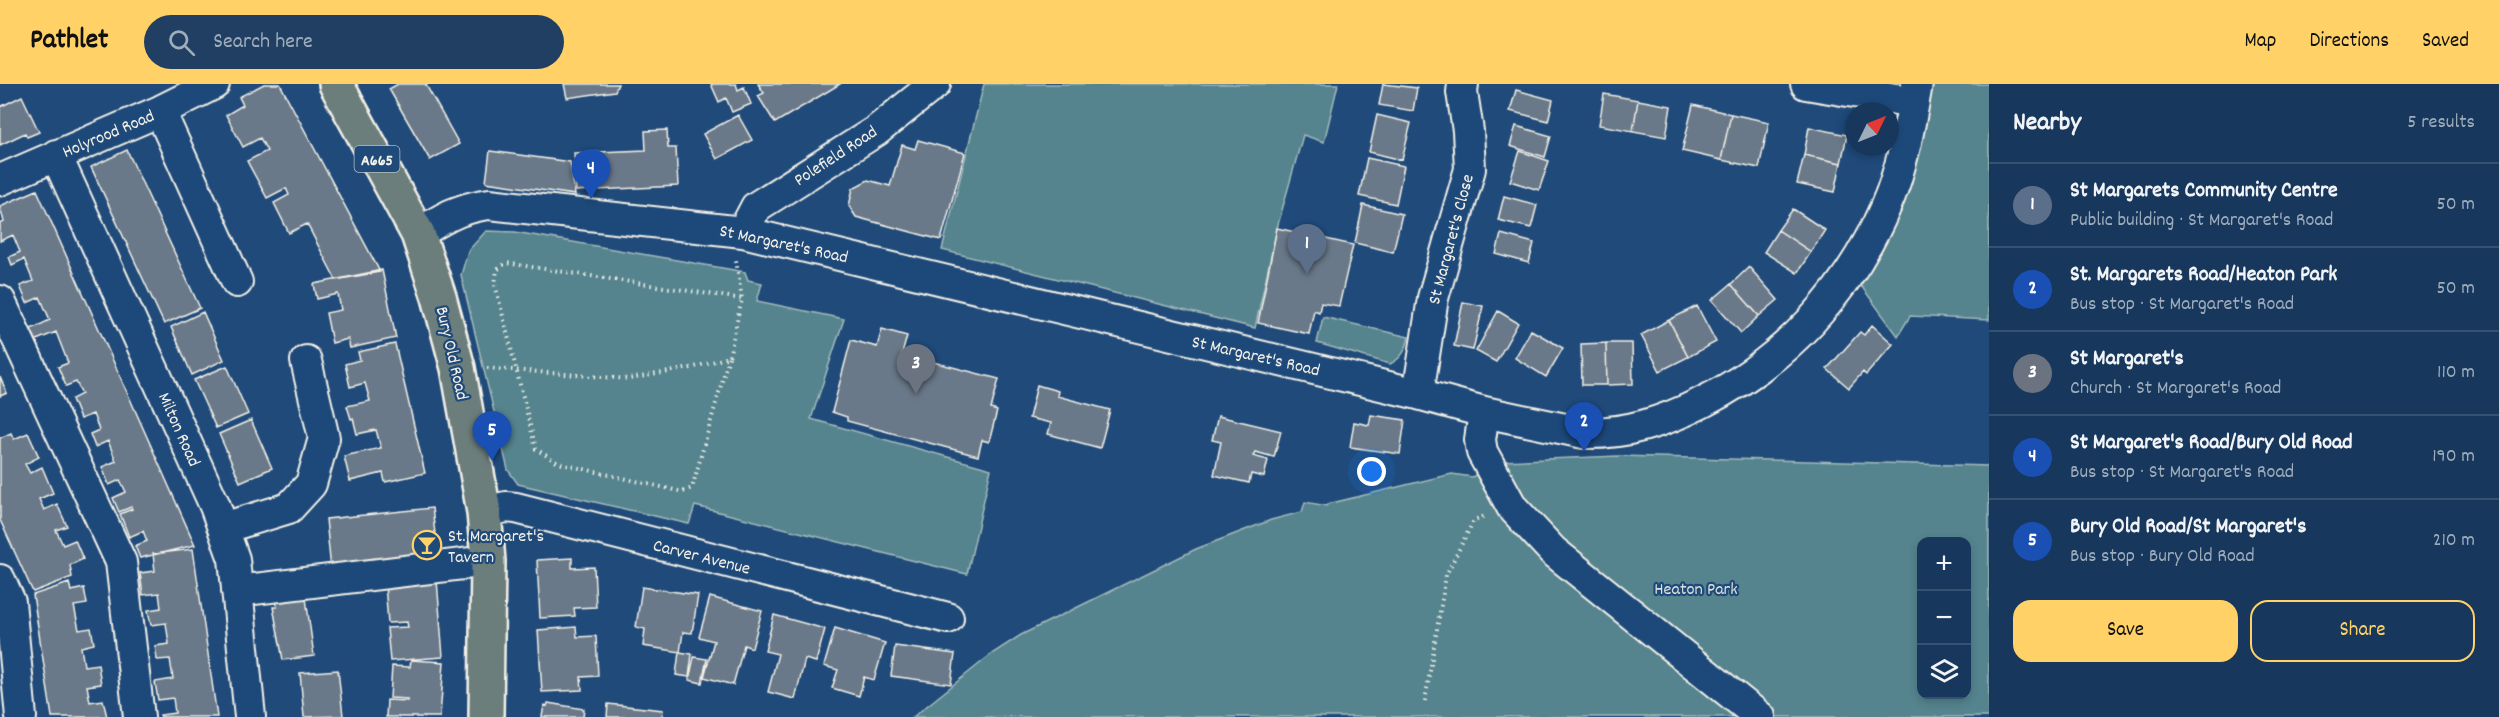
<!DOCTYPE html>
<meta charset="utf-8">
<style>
body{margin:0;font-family:Dekko,sans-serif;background:#203f62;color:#f1f3f6}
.controls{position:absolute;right:18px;bottom:18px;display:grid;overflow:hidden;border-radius:12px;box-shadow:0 3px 9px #0003}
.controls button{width:54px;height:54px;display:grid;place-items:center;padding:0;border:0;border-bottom:2px solid #365272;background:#17385c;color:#f1f3f6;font:30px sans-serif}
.compass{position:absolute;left:1845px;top:18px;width:54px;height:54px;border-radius:50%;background:#17385c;box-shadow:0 3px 9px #0003;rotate:47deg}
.you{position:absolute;left:1372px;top:388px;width:21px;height:21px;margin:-15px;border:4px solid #fff;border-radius:50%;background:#1a73e8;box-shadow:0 0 0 9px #1a73e833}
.badge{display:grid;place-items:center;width:39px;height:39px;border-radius:50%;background:#ffd166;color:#fff;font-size:20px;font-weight:700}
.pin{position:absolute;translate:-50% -50px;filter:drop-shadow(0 2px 3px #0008)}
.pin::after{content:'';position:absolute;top:32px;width:21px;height:18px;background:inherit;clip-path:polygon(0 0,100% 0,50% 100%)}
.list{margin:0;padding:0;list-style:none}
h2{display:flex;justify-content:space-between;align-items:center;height:78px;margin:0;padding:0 24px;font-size:26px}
h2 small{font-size:20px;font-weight:400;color:#9eacbb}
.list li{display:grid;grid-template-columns:39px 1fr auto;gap:18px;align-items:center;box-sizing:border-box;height:84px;padding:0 24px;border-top:2px solid #365272}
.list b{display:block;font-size:22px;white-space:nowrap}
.list p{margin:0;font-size:20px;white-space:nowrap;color:#9eacbb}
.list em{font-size:20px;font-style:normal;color:#9eacbb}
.actions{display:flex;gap:12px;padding:18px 24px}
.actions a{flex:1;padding:14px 0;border:2px solid #ffd166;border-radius:18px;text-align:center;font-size:21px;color:#ffd166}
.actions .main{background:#ffd166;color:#111}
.icon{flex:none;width:33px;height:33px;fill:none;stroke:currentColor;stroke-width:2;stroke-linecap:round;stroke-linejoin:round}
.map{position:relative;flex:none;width:1989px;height:633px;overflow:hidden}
header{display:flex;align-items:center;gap:36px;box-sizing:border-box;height:84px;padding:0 30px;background:#ffd166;color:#111}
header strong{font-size:28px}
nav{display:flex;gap:33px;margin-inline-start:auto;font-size:21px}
.search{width:420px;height:54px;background:#203f62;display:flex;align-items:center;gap:15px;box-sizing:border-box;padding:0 21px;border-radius:33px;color:#9eacbb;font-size:22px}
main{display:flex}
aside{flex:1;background:#17385c}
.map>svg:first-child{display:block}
.green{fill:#54848e;stroke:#a4babb;stroke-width:1.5;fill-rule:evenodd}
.building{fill:#6b7989;stroke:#f4f1e8;stroke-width:1.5}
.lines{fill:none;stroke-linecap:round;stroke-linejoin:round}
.minor-casing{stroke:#f4f1e8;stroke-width:34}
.major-casing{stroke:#f4f1e8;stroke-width:38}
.path{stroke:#f4f1e8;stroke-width:4;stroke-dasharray:1.5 4.5;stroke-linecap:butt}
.minor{stroke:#1f4a7a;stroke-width:30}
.major{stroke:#6c7e7c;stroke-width:33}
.labels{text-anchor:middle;stroke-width:4.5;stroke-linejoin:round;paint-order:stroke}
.shield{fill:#1f4a7a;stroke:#b4bfc7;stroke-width:1.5}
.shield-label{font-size:16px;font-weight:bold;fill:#f4f1e8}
.street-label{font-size:18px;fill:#f4f1e8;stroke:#1f4a7a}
.poi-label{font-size:18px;fill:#f4f1e8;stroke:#1f4a7a;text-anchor:start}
.park-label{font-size:18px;fill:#dce1da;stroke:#1f4a7a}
</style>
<header>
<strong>Pathlet</strong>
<div class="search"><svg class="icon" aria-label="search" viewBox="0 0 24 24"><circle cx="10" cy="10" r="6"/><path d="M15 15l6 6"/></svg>Search here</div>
<nav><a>Map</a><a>Directions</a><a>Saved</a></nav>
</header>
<main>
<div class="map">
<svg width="1989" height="633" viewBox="0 0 1989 633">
<rect width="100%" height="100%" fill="#1f4a7a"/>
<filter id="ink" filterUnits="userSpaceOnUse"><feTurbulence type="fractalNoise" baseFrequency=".0167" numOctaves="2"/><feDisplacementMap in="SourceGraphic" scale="12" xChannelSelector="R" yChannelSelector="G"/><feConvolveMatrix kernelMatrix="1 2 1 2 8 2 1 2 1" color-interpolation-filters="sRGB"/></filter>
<g filter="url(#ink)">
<path class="green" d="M984,0H1338L1324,58L1303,51L1277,144L1255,244L942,166Z
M1925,0H1989V236L1910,232L1898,252L1862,203H1853Z
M486,147L515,148L745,188L748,196L762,199L757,217L844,235L811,335L991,385L967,490L695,422L689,440L518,400L508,386L461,191L468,167Z
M1323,233L1409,253C1406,266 1402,274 1390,280L1317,259Z
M1619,372L1989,382V633H913L993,569L1021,551L1196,465L1271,436L1302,428L1305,418L1327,422L1328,420L1439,393L1452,390L1472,393L1502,377ZM1922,458H1966V610H1922Z"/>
<path class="building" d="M264,0H280L380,188L336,196L307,140L289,149L274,119L289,111L286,104L267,114L247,77L267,67L260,54L243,63L226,31L243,21L239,13Z
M398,0H428L426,1L459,60L430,76L389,5Z
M564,0H618L615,7L567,14Z
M711,0H736L738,6L744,3L751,20L732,28L726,14L719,18Z
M758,0H840L775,39L758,12L764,9Z
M1383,0L1417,4L1413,27L1379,21Z
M1516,6L1553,16L1548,37L1510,27Z
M1604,10L1638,16L1633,47L1599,41Z
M22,12L39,48L27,53L25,49L0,61V23Z
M1638,16L1671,22L1666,53L1633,47Z
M1693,21L1731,30L1721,76L1682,67Z
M1731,30L1769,38L1759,84L1721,76Z
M738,31L752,56L717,75L703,50Z
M1377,31L1411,39L1402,76L1369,68Z
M1516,42L1551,52L1545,73L1510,62Z
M1809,43L1847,51L1841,79L1804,71Z
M667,46L668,64H676L678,102L576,107L574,69L646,66L645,47Z
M918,56L965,69L941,156L856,133L849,122L853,104L868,96L890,102L902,61L915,65Z
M127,66L200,224L164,240L91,83Z
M490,67L570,78L575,111L486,98Z
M1520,67L1549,77L1539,106L1510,97Z
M1804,71L1841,79L1835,108L1797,100Z
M1367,74L1404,82L1396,120L1359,112Z
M37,106L155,371L195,461L140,474L135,462L147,457L143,447L129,453L120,430L132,425L131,423L119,428L113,414L126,408L120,396L109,401L102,383L116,377L108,357L95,363L90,350L99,346L93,330L80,335L72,315L82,310L76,298L66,302L58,283L68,279L56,248L34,257L29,246L50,236L40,213L27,219L20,202L33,197L24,175L12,181L9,173L20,168L13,151L0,157V140L4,138L0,122Z
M1504,112L1537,121L1531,144L1498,136Z
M1363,121L1402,130L1393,168L1355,159Z
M1793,125L1825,146L1811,168L1778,146Z
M1277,144L1353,161L1339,222L1321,219L1319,228L1314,226L1309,250L1258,239Z
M1778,146L1811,168L1797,189L1764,168Z
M1501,150L1534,159L1529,179L1496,170Z
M1749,183L1778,216L1759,232L1731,200Z
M382,186L396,254L350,264L348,255L332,259L326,229L341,226L338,210L317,215L314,200Z
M1731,200L1759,232L1741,249L1712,216Z
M1463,218L1483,222L1473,266L1454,262Z
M1697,222L1716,258L1688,273L1669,236Z
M1498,227L1518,239L1496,278L1476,267Z
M203,228L224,276L192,291L171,243Z
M1669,236L1688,273L1660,287L1641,251Z
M1872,241L1893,260L1866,291L1863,288L1849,304L1827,285L1860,248L1864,251Z
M882,245L907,252L902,270L999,295L991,325L997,327L989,358L982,356L978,372L847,337V333L832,328L851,256L877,263Z
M1531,246L1563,264L1546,293L1515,274Z
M1606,259L1607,301H1582L1581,260Z
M1606,259H1632L1633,300L1607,301Z
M395,260L425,389L385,398L383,389L350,397L344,372L381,364L376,346L357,350L353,334L351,335L347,322L370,317L365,299L350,303L345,280L360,276L358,268Z
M227,282L248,330L216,344L194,296Z
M0,293L7,309L0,312Z
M1037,301L1058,307L1057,312L1110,326L1100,364L1048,350L1051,339L1029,334Z
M1371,331L1405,336L1400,370L1350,363L1354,338L1369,341Z
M1218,332L1281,347L1274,373L1255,368L1253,372L1268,376L1264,393L1251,390L1249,399L1214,391L1221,358L1212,356Z
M251,336L272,384L240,398L219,350Z
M11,349L14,355L28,349L39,373L25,380L30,389L42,383L53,409L39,415L44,426L57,420L67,442L56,446L63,461L75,456L83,475L70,481L72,493L33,508L0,436V354Z
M432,424L438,475L331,486L326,435Z
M193,465L217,633H161L160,631L175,629L173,614L158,616L155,598L173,595L170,575L157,576L155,562L169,560L166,539L151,541L148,526L161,524L159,509L143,511L140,489L155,487L153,470Z
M572,474V484L594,483L596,523L574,524L575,532L540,534L537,476Z
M437,496L443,573L390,577L387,544L408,543L407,538L388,539L385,500Z
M69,499L71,507L84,504L87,520L74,522L79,546L91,544L94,560L81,563L84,582L98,580L101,600L87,602L90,618L103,616L107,633H52L33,511Z
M642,503L698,511L692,549L683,548L680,568L643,562L645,545L636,543Z
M305,507L314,572L283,576L273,523H277L275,511Z
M710,513L762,527L752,564L744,561L733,601L704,593L714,557L699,553Z
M774,531L825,545L816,578L805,575L795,615L768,608L778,570L765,567Z
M576,543L577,553L596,552L598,592L581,593L582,606L542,608L538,546Z
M835,544L885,559L874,596L864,593L859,612L832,604L838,586L824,582Z
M895,562L955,570L951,600L891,592Z
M679,568L692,570L689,593L676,591Z
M694,573L707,575L702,599L689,596Z
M411,576L444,578L440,633H386L387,616L407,617V615L390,614L392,582L410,583Z
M338,586L343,632L304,633L300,589Z
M548,619L584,625L583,633H542L544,621L547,622Z
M608,620L663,626L662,633H607Z"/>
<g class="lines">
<g class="minor-casing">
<path id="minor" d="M1806,0L1914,18
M160,27L237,198
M56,71L215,422L234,475L250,633
M0,96L160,27L214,0
M743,148L756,123L876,47L935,0
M418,150C443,134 459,124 489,120L743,148L1418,310L1484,328L1584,349C1626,350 1663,338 1701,319C1785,277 1848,209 1885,124C1902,86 1910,41 1917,0
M0,217L121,478L139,633
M1418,310L1433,214L1470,85L1468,47L1462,8L1463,0
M1484,328L1480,356L1482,368L1512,423L1553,467L1760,633
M484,428L506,423L516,424L948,534
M223,444L289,424L311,400L324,354L306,277
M0,496L10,518L21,633
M237,507L488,477"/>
</g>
<g class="major-casing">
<path id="major" d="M336,0L418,150L439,213L458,284L484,428L488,477L486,633"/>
</g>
<path class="path" d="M729,273L692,404L683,408L558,379L536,365L495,200L497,186L506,179L742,215
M487,284L629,295L691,284L729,273L742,215L736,176
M1425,617L1446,491L1474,436L1485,432"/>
<use href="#minor" class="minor"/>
<use href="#major" class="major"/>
</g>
</g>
<defs>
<g id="bar-ring" transform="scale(1.5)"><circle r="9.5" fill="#1f4a7a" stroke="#ffd166" stroke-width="1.5"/><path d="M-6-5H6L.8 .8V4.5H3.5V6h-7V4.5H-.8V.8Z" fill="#ffd166"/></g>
</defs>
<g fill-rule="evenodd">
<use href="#bar-ring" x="427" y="461"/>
</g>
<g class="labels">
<rect class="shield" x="354.5" y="62" width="45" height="26" rx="4.5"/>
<g class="shield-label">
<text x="377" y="81">A665</text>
</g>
<g class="street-label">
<text transform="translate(108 49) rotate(-23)" y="6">Holyrood Road</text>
<text transform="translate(835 71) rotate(-33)" y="6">Polefield Road</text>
<text transform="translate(1450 155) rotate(-75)" y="6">St Margaret's Close</text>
<text transform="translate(784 159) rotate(12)" y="6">St Margaret's Road</text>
<text transform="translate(453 269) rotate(77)" y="6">Bury Old Road</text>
<text transform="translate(1256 271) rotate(13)" y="6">St Margaret's Road</text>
<text transform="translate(180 345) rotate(66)" y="6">Milton Road</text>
<text transform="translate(702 472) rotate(14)" y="6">Carver Avenue</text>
</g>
<g class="poi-label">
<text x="448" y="457">St. Margaret's<tspan x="448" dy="21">Tavern</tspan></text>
</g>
<g class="park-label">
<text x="1696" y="510">Heaton Park</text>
</g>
</g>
</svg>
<div class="controls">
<button>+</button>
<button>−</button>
<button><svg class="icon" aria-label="layers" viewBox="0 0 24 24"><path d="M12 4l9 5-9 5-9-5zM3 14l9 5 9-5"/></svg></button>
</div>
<svg class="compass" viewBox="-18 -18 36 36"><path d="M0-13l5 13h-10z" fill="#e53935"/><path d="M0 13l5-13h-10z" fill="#9eacbb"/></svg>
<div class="you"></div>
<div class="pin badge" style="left:1307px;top:190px;background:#5c6f8a">1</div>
<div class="pin badge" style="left:1584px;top:368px;background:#1a4fb4">2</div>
<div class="pin badge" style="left:916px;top:310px;background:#6b7280">3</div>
<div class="pin badge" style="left:591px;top:115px;background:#1a4fb4">4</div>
<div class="pin badge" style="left:492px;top:377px;background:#1a4fb4">5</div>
</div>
<aside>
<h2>Nearby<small>5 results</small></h2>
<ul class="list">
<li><span class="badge" style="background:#5c6f8a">1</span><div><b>St Margarets Community Centre</b><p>Public building · St Margaret's Road</p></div><em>50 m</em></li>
<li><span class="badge" style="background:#1a4fb4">2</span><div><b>St. Margarets Road/Heaton Park</b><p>Bus stop · St Margaret's Road</p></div><em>50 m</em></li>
<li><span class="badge" style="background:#6b7280">3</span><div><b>St Margaret's</b><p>Church · St Margaret's Road</p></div><em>110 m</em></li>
<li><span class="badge" style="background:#1a4fb4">4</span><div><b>St Margaret's Road/Bury Old Road</b><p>Bus stop · St Margaret's Road</p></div><em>190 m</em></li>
<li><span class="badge" style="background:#1a4fb4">5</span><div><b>Bury Old Road/St Margaret's</b><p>Bus stop · Bury Old Road</p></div><em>210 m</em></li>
</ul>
<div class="actions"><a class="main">Save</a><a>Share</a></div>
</aside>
</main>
